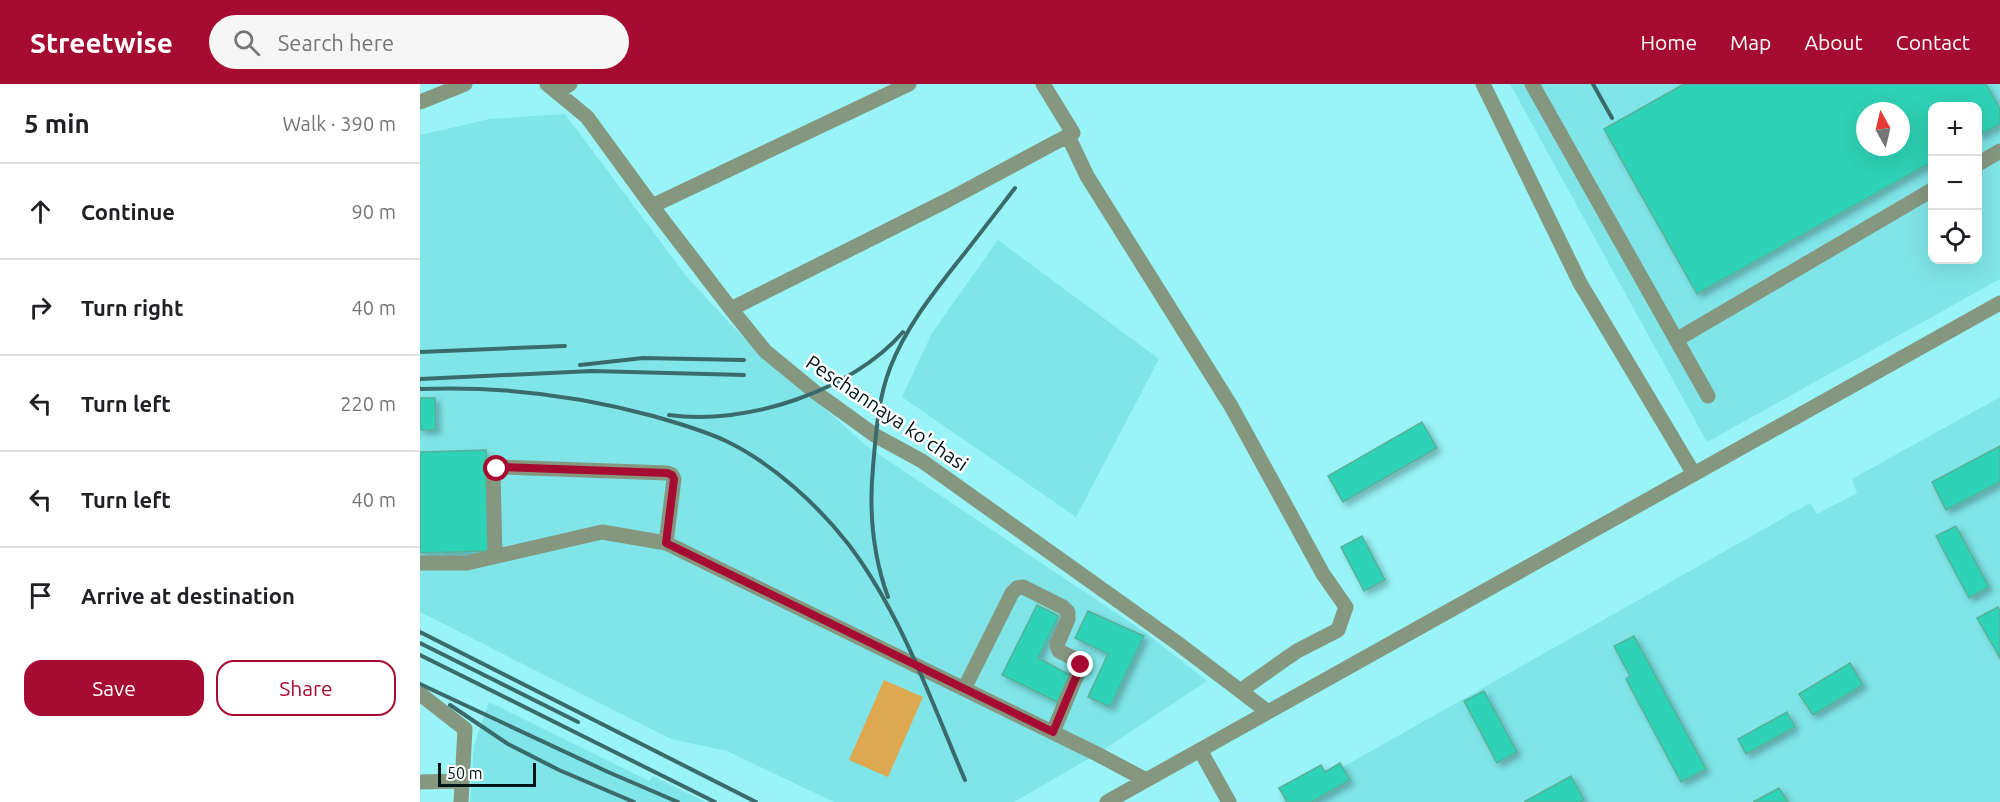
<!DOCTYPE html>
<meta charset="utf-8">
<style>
body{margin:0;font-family:Ubuntu,sans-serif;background:#f6f6f6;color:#202124}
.controls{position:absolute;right:18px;top:18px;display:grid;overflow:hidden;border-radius:12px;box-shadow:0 6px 24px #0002}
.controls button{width:54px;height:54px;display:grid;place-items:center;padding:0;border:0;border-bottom:2px solid #e0e0e0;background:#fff;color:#202124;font:30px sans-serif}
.compass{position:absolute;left:1436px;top:18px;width:54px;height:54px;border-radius:50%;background:#fff;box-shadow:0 6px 24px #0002;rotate:352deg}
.scale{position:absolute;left:18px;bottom:15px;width:98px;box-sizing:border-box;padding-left:6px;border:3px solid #001516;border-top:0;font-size:16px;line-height:21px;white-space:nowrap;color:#001516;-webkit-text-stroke:4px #fff;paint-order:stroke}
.stop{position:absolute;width:18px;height:18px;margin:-14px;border:4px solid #a60c31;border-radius:50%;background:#fff}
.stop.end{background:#a60c31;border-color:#fff;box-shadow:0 2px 6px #0008}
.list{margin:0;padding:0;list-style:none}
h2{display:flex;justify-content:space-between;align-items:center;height:78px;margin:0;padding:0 24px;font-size:26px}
h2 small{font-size:20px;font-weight:400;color:#757577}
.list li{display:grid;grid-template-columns:39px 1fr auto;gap:18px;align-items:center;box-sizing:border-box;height:96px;padding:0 24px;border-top:2px solid #e0e0e0}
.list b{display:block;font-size:22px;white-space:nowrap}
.list em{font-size:20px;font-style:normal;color:#757577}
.actions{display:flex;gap:12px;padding:18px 24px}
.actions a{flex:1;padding:14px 0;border:2px solid #a60c31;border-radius:18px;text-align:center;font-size:21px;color:#a60c31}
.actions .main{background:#a60c31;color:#fff}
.icon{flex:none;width:33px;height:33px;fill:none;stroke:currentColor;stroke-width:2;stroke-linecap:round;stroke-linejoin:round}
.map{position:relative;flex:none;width:1580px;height:718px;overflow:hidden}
header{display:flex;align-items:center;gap:36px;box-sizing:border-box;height:84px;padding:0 30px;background:#a60c31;color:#fff}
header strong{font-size:28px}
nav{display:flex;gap:33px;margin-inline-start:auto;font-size:21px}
.search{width:420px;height:54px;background:#f6f6f6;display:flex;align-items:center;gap:15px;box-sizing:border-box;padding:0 21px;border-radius:33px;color:#757577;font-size:22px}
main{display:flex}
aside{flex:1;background:#fff}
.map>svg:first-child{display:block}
.built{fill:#80e5e8;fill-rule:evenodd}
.green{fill:#dea850}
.building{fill:#2dd2b6;stroke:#59af9c;stroke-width:1.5;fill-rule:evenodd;filter:url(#shadow)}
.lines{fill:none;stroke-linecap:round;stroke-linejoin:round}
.minor{stroke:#869780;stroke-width:15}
.rail{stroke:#3a6a6b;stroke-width:4}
.route{stroke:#a60c31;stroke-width:8}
.labels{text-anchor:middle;stroke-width:5;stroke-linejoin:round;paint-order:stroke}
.street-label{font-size:20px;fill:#001516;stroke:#fff}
</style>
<header>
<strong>Streetwise</strong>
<div class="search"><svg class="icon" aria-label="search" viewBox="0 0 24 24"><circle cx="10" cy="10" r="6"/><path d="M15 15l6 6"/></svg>Search here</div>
<nav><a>Home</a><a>Map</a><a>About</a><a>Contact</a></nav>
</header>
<main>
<aside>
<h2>5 min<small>Walk · 390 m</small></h2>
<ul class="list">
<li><svg class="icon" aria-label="ahead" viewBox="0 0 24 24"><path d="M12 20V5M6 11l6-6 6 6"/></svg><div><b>Continue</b></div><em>90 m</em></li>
<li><svg class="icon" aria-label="right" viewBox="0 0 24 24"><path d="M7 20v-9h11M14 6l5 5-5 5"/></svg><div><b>Turn right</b></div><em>40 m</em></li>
<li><svg class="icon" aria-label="left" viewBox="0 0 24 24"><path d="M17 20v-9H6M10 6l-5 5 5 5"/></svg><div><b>Turn left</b></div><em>220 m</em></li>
<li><svg class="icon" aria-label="left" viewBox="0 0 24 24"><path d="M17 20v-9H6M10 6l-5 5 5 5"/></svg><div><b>Turn left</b></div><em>40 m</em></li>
<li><svg class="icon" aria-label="arrive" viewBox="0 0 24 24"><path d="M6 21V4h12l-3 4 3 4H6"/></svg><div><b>Arrive at destination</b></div></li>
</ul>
<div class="actions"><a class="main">Save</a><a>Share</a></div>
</aside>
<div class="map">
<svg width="1580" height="718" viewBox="0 0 1580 718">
<defs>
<filter id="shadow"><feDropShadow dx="4" dy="4" stdDeviation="3" flood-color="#0004"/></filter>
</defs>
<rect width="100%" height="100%" fill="#98f4f6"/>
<path class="built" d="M1090,0H1580V195L1287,358ZM1512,22H1558V176H1512ZM1445,27H1481V63H1445Z
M145,30L267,193L313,243L448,363L726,549L787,597L677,670L594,718H414L307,667L251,655L0,528V51L70,35Z
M578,156L739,275L656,433L482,313L512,249Z
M1580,313V718H861L1390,419L1397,430L1437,409L1432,395Z
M69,618L229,697L233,692L285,718H50L54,661Z"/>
<path class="green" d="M464,596L503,613L468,693L429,676Z"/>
<path class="building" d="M1264,0H1566L1580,25V40L1558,52V22H1512V78L1277,210L1184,45ZM1445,27H1481V63H1445Z
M0,314H15L16,346H0Z
M1002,338L1017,364L923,418L908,392Z
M1580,362V398L1526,426L1512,398Z
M66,366L70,467L0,469V368Z
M1536,442L1569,503L1549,514L1516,452Z
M942,452L965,496L944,507L921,463Z
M617,521L639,532L618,574L650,591L637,618L582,591Z
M1578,523L1580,527V574L1557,534Z
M668,527L724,552L690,623L668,613L688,570L655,554Z
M1214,552L1286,685L1261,698L1206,595L1210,592L1194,562Z
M1430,579L1443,601L1393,631L1379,610Z
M1064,607L1097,668L1077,679L1044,617Z
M1367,628L1375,643L1326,670L1318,655Z
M920,679L930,696L892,718H867L859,704L901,681L905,688Z
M1151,692L1164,716L1160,718H1104Z
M1359,704L1368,718H1333Z"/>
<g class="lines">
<path class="minor" d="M127,0L167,33L232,122L311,225L345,267L395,308L456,352L502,377L756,558L848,628
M1063,0L1160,199L1274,390
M1112,0L1288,312
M137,8L150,0
M0,18L45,0
M648,52L667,92L811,322L903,490L926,523L918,546L877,567L820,607
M1558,80L1580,67
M232,122L489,0
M311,225L528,116L653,49L623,0
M1256,256L1512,106
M75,472L73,389L83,383L247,389L252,391L254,395L246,459
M0,479H47L182,448L246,459L677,670L726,696
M544,605L592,509L597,504L603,503L643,523L648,528V535L637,561L639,567L661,578V581L633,648
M0,610L45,645L41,718
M780,666L809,718
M0,698L41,697
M687,718L1580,219"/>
<path class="rail" d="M1173,0L1192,34
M0,268L145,262
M160,281L223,274L324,276
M0,295L172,287L324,291
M0,305C79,302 156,311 233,332C257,339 283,346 306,357C352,379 398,421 429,461C482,531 511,617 545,696
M249,331C326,342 432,307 483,248
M468,513C453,472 449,426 453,383C456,350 458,315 470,284C485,245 511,212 536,180C556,155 575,130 595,104
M0,548L336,718
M0,559L158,638
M0,571L295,718
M0,600L188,688L258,718
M30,621L88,660L139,686L214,718"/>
</g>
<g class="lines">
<path class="route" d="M77,385L83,383L247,389L252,391L254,395L246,459L633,648L661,581"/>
</g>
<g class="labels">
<g class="street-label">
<text transform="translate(467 329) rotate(34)" y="7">Peschannaya ko'chasi</text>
</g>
</g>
</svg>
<div class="controls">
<button>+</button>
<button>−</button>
<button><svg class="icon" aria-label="locate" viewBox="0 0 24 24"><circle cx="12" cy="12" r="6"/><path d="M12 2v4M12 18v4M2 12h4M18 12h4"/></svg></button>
</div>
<svg class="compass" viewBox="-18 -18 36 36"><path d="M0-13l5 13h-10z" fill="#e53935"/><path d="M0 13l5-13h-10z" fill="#757577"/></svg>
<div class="scale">50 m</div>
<div class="stop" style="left:77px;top:385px"></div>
<div class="stop end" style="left:661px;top:581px"></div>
</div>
</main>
